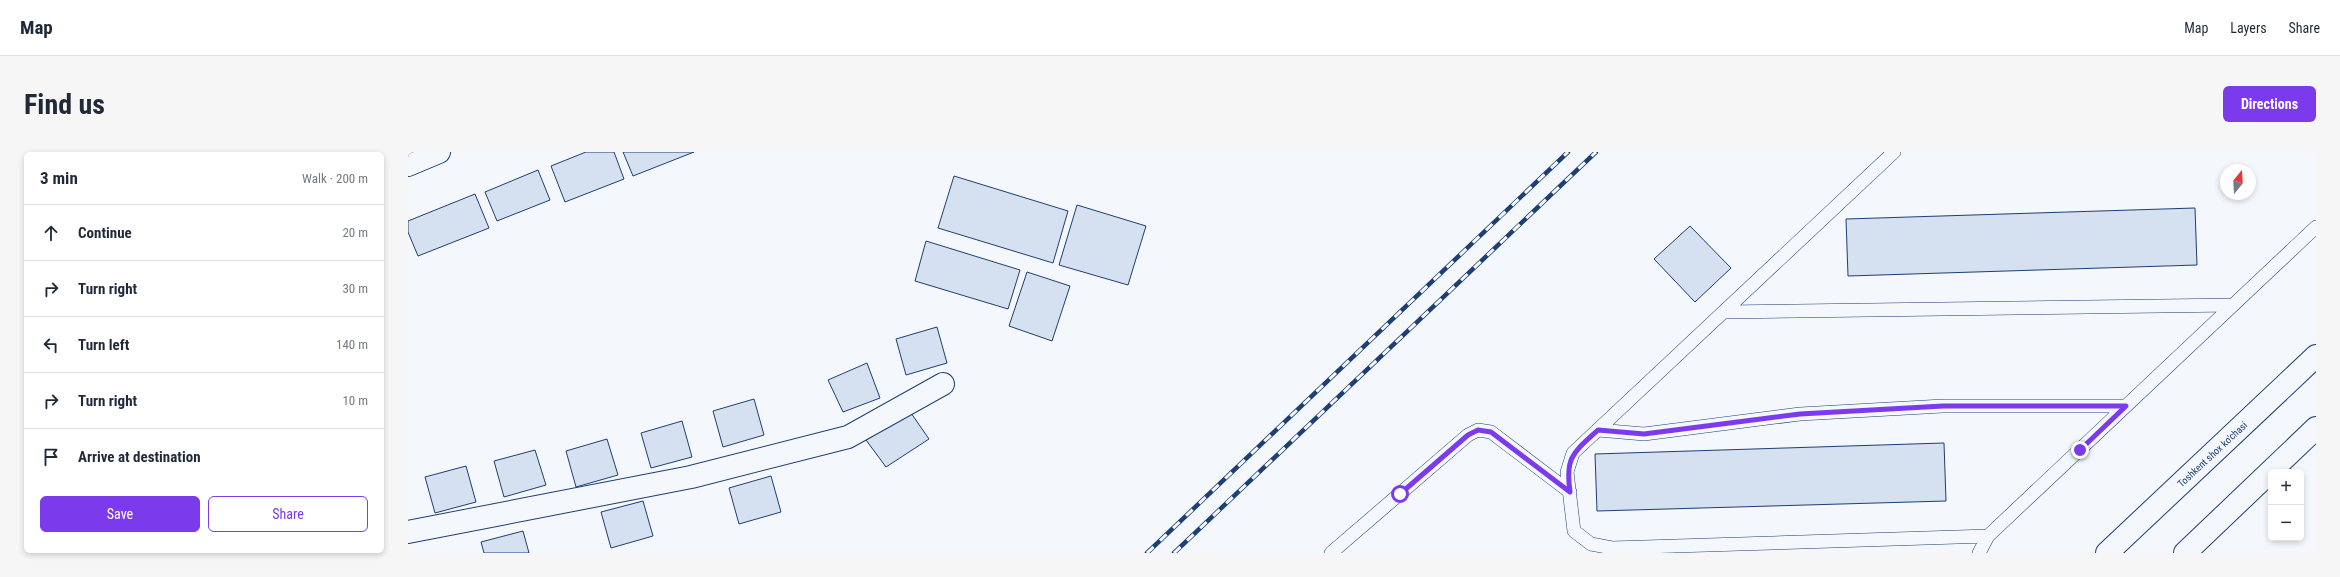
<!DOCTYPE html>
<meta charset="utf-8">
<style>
body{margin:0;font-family:"Roboto Condensed",sans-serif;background:#f6f6f7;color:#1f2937}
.controls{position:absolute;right:12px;bottom:12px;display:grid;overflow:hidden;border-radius:6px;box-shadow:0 2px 6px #0003}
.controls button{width:36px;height:36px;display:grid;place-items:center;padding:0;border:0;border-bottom:1px solid #e0e1e3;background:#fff;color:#1f2937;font:20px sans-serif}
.compass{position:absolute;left:1812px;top:12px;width:36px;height:36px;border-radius:50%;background:#fff;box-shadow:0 2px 6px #0003;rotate:18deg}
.stop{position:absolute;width:12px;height:12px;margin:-9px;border:3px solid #7c3aed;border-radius:50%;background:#fff}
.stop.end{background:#7c3aed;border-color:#fff;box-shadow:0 1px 4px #0008}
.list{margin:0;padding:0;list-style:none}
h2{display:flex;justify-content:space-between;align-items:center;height:52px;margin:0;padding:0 16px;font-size:17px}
h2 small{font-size:13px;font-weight:400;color:#747a83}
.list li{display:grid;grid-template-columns:26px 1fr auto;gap:12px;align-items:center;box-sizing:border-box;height:56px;padding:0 16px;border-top:1px solid #e0e1e3}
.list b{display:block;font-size:15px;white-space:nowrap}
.list em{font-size:13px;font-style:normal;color:#747a83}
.actions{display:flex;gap:8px;padding:12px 16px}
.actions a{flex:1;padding:9px 0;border:1px solid #7c3aed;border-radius:6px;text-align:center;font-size:14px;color:#7c3aed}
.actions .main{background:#7c3aed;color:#fff}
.icon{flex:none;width:22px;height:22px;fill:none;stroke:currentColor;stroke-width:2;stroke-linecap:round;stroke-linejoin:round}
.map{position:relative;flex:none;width:1908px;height:401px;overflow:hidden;border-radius:6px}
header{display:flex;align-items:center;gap:24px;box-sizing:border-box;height:56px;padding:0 20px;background:#fff;border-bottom:1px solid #e0e1e3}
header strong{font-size:19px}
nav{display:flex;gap:22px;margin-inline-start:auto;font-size:14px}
.intro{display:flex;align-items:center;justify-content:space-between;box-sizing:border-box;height:96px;padding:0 24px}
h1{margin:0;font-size:28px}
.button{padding:10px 18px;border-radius:6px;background:#7c3aed;color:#fff;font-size:14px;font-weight:700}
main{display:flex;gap:24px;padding:0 24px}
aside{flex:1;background:#fff;border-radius:6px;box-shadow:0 2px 6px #0003}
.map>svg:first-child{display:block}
.building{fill:#d5e0f0;stroke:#1d3f73}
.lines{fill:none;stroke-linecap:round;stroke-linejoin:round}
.lane-casing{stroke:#1d3f73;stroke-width:14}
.street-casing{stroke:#1d3f73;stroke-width:24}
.primary-casing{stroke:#1d3f73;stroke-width:24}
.lane{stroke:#f4f7fb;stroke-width:13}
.street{stroke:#f4f7fb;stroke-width:22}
.primary{stroke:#f4f7fb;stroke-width:22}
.rail-casing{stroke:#1d3f73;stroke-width:4.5}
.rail{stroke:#f4f7fb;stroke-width:3;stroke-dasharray:9;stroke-linecap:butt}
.route{stroke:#7c3aed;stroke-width:5}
.labels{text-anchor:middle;stroke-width:3;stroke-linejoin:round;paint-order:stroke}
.street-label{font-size:10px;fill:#1d3f73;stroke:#f4f7fb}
</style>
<header>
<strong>Map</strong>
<nav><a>Map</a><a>Layers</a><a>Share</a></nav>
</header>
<div class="intro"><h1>Find us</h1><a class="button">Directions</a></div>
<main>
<aside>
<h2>3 min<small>Walk · 200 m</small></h2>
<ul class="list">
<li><svg class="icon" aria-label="ahead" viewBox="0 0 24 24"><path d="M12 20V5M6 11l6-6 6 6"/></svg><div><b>Continue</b></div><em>20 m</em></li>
<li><svg class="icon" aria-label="right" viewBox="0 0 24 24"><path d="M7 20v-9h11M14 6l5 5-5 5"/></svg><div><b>Turn right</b></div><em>30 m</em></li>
<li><svg class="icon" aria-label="left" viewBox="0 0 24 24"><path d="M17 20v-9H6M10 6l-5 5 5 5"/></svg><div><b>Turn left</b></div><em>140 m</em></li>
<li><svg class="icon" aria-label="right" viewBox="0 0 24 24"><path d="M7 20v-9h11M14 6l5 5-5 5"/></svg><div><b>Turn right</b></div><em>10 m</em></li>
<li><svg class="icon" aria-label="arrive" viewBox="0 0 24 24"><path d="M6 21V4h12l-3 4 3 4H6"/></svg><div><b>Arrive at destination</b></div></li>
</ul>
<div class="actions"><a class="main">Save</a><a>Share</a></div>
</aside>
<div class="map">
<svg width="1908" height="401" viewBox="0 0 1908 401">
<rect width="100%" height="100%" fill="#f4f7fb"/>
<path class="building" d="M178,0H206L216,27L157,50L143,14Z
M215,0H286L225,24Z
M130,18L142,48L89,69L77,40Z
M546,24L660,59L645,111L530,76Z
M67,42L81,76L10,104L0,80V69Z
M669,53L738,74L720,133L651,113Z
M1787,56L1789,113L1440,124L1438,67Z
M1282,74L1323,116L1287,150L1246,107Z
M518,89L612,118L600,157L507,129Z
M619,120L662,134L644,189L601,174Z
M529,175L539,211L498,223L488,187Z
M459,211L472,246L435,260L420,228Z
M346,247L356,283L315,295L305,259Z
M503,261L521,287L478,315L458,288Z
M274,269L284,305L243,316L233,281Z
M199,287L210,323L168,335L158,299Z
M1536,291L1538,349L1189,359L1187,302Z
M127,298L138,333L96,345L86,309Z
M58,314L68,350L27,361L17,325Z
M363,324L373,360L331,372L321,336Z
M235,349L245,384L203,396L193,360Z
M115,379L121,401H76L73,390Z"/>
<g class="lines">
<g class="lane-casing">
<path id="lane" d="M1486,0L1165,301L1159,320L1166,379L1183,392L1204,396L1580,384
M1316,160L1825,153
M1190,278L1236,282L1392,262L1535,254H1718
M923,401L1060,283L1070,278L1083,280L1162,340
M1571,401L1580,384L1908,75"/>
</g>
<g class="street-casing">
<path id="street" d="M0,13L31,0
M0,380L283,325L440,285L535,232"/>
</g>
<g class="primary-casing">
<path id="primary" d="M1699,401L1908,204
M1777,401L1908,276"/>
</g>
<use href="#lane" class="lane"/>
<use href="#street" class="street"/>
<use href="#primary" class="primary"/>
<g class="rail-casing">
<path id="rail" d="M739,401L1160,0
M766,401L1188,0"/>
</g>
<use href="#rail" class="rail"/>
</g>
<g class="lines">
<path class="route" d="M992,342L1060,283L1070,278L1083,280L1162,340C1157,305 1165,301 1190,278L1236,282L1392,262L1535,254H1718L1672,298"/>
</g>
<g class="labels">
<g class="street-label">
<text transform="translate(1804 302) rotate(-43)" y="4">Toshkent shox ko'chasi</text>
</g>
</g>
</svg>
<div class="controls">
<button>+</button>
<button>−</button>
</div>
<svg class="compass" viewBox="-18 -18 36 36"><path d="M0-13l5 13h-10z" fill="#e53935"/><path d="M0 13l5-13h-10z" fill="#747a83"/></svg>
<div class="stop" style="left:992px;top:342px"></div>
<div class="stop end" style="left:1672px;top:298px"></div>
</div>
</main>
